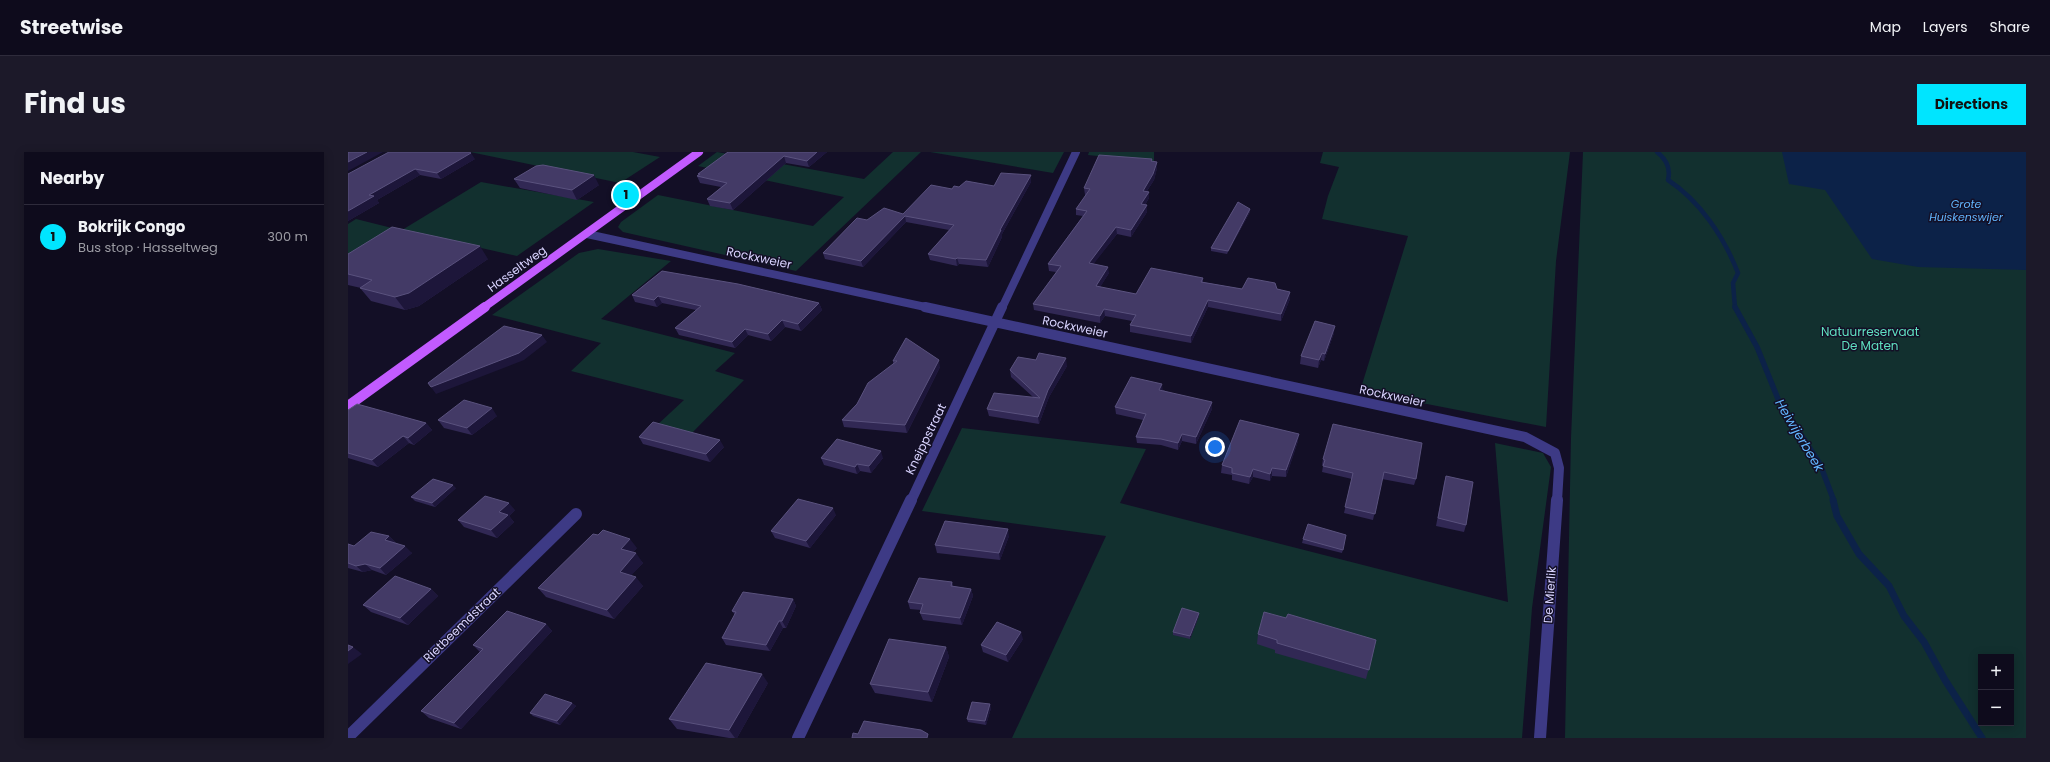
<!DOCTYPE html>
<meta charset="utf-8">
<style>
body{margin:0;font-family:Poppins,sans-serif;background:#1c1929;color:#f1f3f6}
.controls{position:absolute;right:12px;bottom:12px;display:grid;overflow:hidden;border-radius:0px;box-shadow:0 2px 10px #0003}
.controls button{width:36px;height:36px;display:grid;place-items:center;padding:0;border:0;border-bottom:1px solid #2e2b3b;background:#0e0b1c;color:#f1f3f6;font:20px sans-serif}
.you{position:absolute;left:867px;top:295px;width:14px;height:14px;margin:-10px;border:3px solid #fff;border-radius:50%;background:#1a73e8;box-shadow:0 0 0 6px #1a73e833}
.badge{display:grid;place-items:center;width:26px;height:26px;border-radius:50%;background:#00e5ff;color:#111;font-size:13px;font-weight:700}
.pin{position:absolute;translate:-50% -50%;border:2px solid #fff;box-shadow:0 1px 4px #0006}
.list{margin:0;padding:0;list-style:none}
h2{display:flex;justify-content:space-between;align-items:center;height:52px;margin:0;padding:0 16px;font-size:17px}
h2 small{font-size:13px;font-weight:400;color:#9b9ba3}
.list li{display:grid;grid-template-columns:26px 1fr auto;gap:12px;align-items:center;box-sizing:border-box;height:64px;padding:0 16px;border-top:1px solid #2e2b3b}
.list b{display:block;font-size:15px;white-space:nowrap}
.list p{margin:0;font-size:13px;white-space:nowrap;color:#9b9ba3}
.list em{font-size:13px;font-style:normal;color:#9b9ba3}
.map{position:relative;flex:none;width:1678px;height:586px;overflow:hidden;border-radius:0px}
header{display:flex;align-items:center;gap:24px;box-sizing:border-box;height:56px;padding:0 20px;background:#0e0b1c;border-bottom:1px solid #2e2b3b}
header strong{font-size:19px}
nav{display:flex;gap:22px;margin-inline-start:auto;font-size:14px}
.intro{display:flex;align-items:center;justify-content:space-between;box-sizing:border-box;height:96px;padding:0 24px}
h1{margin:0;font-size:28px}
.button{padding:10px 18px;border-radius:0px;background:#00e5ff;color:#111;font-size:14px;font-weight:700}
main{display:flex;gap:24px;padding:0 24px}
aside{flex:1;background:#0e0b1c;border-radius:0px;box-shadow:0 2px 10px #0003}
.map>svg:first-child{display:block}
.green{fill:#12302f;fill-rule:evenodd}
.water{fill:#0c2248}
.lines{fill:none;stroke-linecap:round;stroke-linejoin:round}
.stream-far2{stroke:#0c2248;stroke-width:4.5}
.stream-far1{stroke:#0c2248;stroke-width:5.5}
.stream{stroke:#0c2248;stroke-width:7}
.minor-far2{stroke:#3d3a85;stroke-width:8}
.minor-far1{stroke:#3d3a85;stroke-width:10}
.minor{stroke:#3d3a85;stroke-width:12}
.major-far1{stroke:#c25bff;stroke-width:8}
.major{stroke:#c25bff;stroke-width:10}
.wall{fill:#312854}
.shaded-wall{fill:#1d163a}
.building{fill:#433a66;stroke:#5a527e}
.labels{text-anchor:middle;stroke-width:3;stroke-linejoin:round;paint-order:stroke}
.far-water-label{font-size:11px;font-style:italic;fill:#62b6ff;stroke:#130f26}
.street-label{font-size:12px;fill:#d9d4ff;stroke:#130f26}
.park-label{font-size:12px;fill:#5fe0c0;stroke:#130f26}
.water-label{font-size:13px;font-style:italic;fill:#62b6ff;stroke:#130f26}
</style>
<header>
<strong>Streetwise</strong>
<nav><a>Map</a><a>Layers</a><a>Share</a></nav>
</header>
<div class="intro"><h1>Find us</h1><a class="button">Directions</a></div>
<main>
<aside>
<h2>Nearby<small></small></h2>
<ul class="list">
<li><span class="badge">1</span><div><b>Bokrijk Congo</b><p>Bus stop · Hasseltweg</p></div><em>300 m</em></li>
</ul>
</aside>
<div class="map">
<svg width="1678" height="586" viewBox="0 0 1678 586">
<rect width="100%" height="100%" fill="#130f26"/>
<path class="green" d="M122,0H285L312,5L272,31Z
M369,0L516,27L545,0H573L448,119L275,80L270,75L273,70L310,43L465,74L496,45L350,14Z
M582,0H716L705,21Z
M741,0H806V10L740,3Z
M975,0H1222L1208,109L1198,275L1012,239L1060,84L974,67L980,44L991,15L972,11Z
M1235,0H1678V586H1217L1223,286ZM1633,505H1663V571H1633Z
M133,30L246,50L169,104L54,78Z
M8,67L52,78L0,109V72Z
M250,97L323,109L253,167L387,201L367,219L396,228L341,284L307,275L336,248L223,219L253,191L144,163L231,101Z
M614,276L798,297L772,351L1160,450L1147,291L1195,301L1203,315L1184,456L1174,586H664L758,384L574,359Z"/>
<path class="water" d="M1434,0H1678V118L1570,115L1524,107L1477,38L1441,32Z"/>
<g class="lines">
<path class="stream-far2" d="M1309,0C1318,7 1323,16 1320,28C1352,49 1376,85 1390,121L1385,131L1387,156"/>
<path class="stream-far1" d="M1387,155L1409,195L1430,247L1472,312L1486,349"/>
<path class="stream" d="M1485,348L1489,364L1511,402L1541,434L1556,464L1576,490L1597,528L1634,586"/>
<path class="minor-far2" d="M239,82L582,156
M654,156L728,0"/>
<path class="minor-far1" d="M577,155L1177,285L1207,301L1211,316L1209,349
M563,349L654,155"/>
<path class="minor" d="M0,585L228,362
M450,586L563,348
M1192,586L1209,348"/>
<path class="major-far1" d="M135,156L351,0"/>
<path class="major" d="M0,254L137,155"/>
</g>
<path class="wall" d="M380,0H479L461,15L438,11L385,58L362,54L359,47L373,35L352,31L349,24H350V22Z
M127,7L93,27L72,23L29,48L31,51L0,69V22Z
M804,7V9L809,16L806,28L799,39L801,40V46L797,53H799V60L783,85L769,82L745,112L761,121L752,135L788,142L855,126V130L894,137H929L942,140V147L933,169L860,155L843,191L782,180V173L784,169L757,164L752,171L686,158L685,152L708,120L701,119L700,112L735,64L728,63V57L738,43H737L736,36Z
M683,23V30L654,82V85L640,115L611,112L609,114L582,108L580,102L601,78L558,70L515,115L477,107L475,101L519,68L555,62L604,37L611,35L646,34Z
M166,27L251,33L229,48L172,36Z
M902,57V60L879,102L863,99V96Z
M0,102L140,107L71,154L57,158L23,149L12,136H13L0,133Z
M314,119L471,151L474,158L453,179L437,175L423,189L400,183L387,196L331,183L327,176L348,158L314,151L309,155L287,150L284,143Z
M986,181L976,209L973,208L970,216L952,212L953,204Z
M545,209L592,215L559,281L496,275L494,268L545,212Z
M719,214L701,245L691,272L641,264L639,257L685,245L663,225L662,218Z
M815,238L864,257L848,292L834,289L830,298L813,293L789,291L788,285L795,268L768,262L767,255Z
M0,258L78,271L84,278L66,293L61,291L30,315L0,306Z
M149,264L124,283L96,276L90,268Z
M291,285L376,295L362,310L295,292Z
M950,289L938,325L924,324L922,329L905,325L901,332L884,328V323L873,321L874,313Z
M473,306H535L523,321L512,319L509,322L476,313Z
M975,307L1068,327L1066,333L1034,327L1025,368L996,361L1004,327L974,320L975,314L974,313Z
M1098,324L1118,373L1116,380L1088,374L1096,331Z
M108,336L87,355L67,349L63,345Z
M167,358L161,364L166,370L149,386L116,375L110,368Z
M488,363L462,396L427,386L423,379Z
M998,383L994,401L954,391L955,387Z
M41,384L48,391H47L64,401L38,423L24,418L15,420L0,416V392L6,394Z
M661,384L652,408L589,401L587,393Z
M289,396L285,400L295,411L283,423L295,434L266,467L198,445L190,436Z
M604,430L605,434L623,437L625,444L614,473L575,468L572,461L573,458L562,457L560,450Z
M83,437L90,444L60,473L23,460L15,453Z
M445,447L448,454L438,476H435L422,499L378,493L374,486L387,463L384,459Z
M851,464L842,487L825,483V480Z
M938,466L1028,488L1018,527L927,501V498L909,492L910,482Z
M198,472L204,479L113,577L81,566L73,559L132,500L125,493Z
M675,487L660,510L635,500L633,493Z
M598,495L601,505L584,550L527,541L522,532Z
M420,531L389,586H381L329,577L321,567Z
M224,551L228,554L212,573L185,564L182,561Z
M643,556L638,573L620,570L619,567Z"/>
<path class="shaded-wall" d="M19,0H35L0,19V10Z
M469,0H479L461,15L459,9Z
M123,1L127,7L93,27L89,21Z
M436,4L438,11L385,58L382,51Z
M809,10V16L806,28L795,45V39Z
M67,17L72,23L29,48L31,51L0,69V59L21,43Z
M246,23L251,33L229,48L224,38Z
M683,23V30L654,82V85L640,115L638,108L652,78Z
M801,40V46L793,59V52Z
M799,53V60L783,85V78Z
M902,57V60L879,102L880,99Z
M557,64L558,70L515,115L513,109Z
M768,75L769,82L741,118V111Z
M132,94L140,107L71,154L57,158L47,145Z
M609,106L611,112L609,114L608,107Z
M760,115L761,121L749,140L748,134Z
M942,140V147L933,169V162Z
M310,144L314,151L309,155L306,148Z
M860,148V155L843,191V184Z
M471,151L474,158L453,179L450,172Z
M756,157L757,164L752,171V164Z
M434,168L437,175L423,189L420,182Z
M987,174L986,181L976,209L977,202Z
M397,177L400,183L387,196L384,190Z
M194,183L199,190L176,208L88,242L83,235Z
M974,201L973,208L970,216L971,208Z
M718,206L719,214L701,245L691,272L690,265L700,238Z
M591,208L592,215L559,281L557,273Z
M814,232L815,239L811,238Z
M864,250V257L848,292V285Z
M144,256L149,264L124,283L119,276Z
M78,271L84,278L66,293L60,286Z
M834,282V289L830,298V291Z
M951,282L950,289L938,325V318Z
M55,284L61,291L30,315L24,308Z
M372,288L376,295L362,310L358,302Z
M533,299L535,306L523,321L521,314Z
M509,312L512,319L509,322L507,315Z
M924,316V324L922,329V322Z
M905,317V325L901,332L902,325Z
M105,333L108,336L87,355L84,351Z
M161,351L167,358L161,364L166,370L149,386L143,378L151,360Z
M485,356L488,363L462,396L458,389Z
M660,377L661,384L652,408L651,401Z
M41,384L48,391L43,395L37,388Z
M282,387L289,396L280,406L273,397Z
M57,394L64,401L38,423L32,416Z
M288,401L295,411L278,429L272,420Z
M17,412L24,418L15,420L8,414Z
M288,425L295,434L266,467L259,458Z
M83,437L90,444L60,473L52,466Z
M623,437L625,444L614,473L612,466Z
M445,447L448,454L438,476L434,469Z
M851,461V464L842,487V484Z
M431,469L435,476L422,499L418,493Z
M198,472L204,479L113,577L106,571Z
M673,480L675,487L660,510L658,503Z
M5,495L14,502L0,512V499Z
M598,495L601,505L584,550L580,540Z
M414,522L420,531L389,586H387L381,578Z
M224,551L228,554L212,573L209,569Z
M642,552L643,556L638,573L637,569Z"/>
<path class="building" d="M0,0H19L0,10Z
M41,0H121L123,1L89,21L67,17L21,43L26,44L0,59V22Z
M380,0H469L459,9L436,4L382,51L359,47L379,31L349,24L352,22H350Z
M751,3L804,7L803,9L809,10L805,22L795,39L801,40L793,52L799,53L783,78L768,75L741,111L760,115L748,134L788,142L803,116L855,126L853,130L894,137L900,126L927,131L929,137L942,140L933,162L860,148L843,184L782,173L788,163L756,157L752,164L685,152L713,114L700,112L739,59L728,57L742,37L736,36Z
M195,13L246,23L224,38L166,27L188,14Z
M653,21L683,23L652,78H653L638,108L609,106L608,107L580,102L606,73L557,64L513,109L475,101L509,66L519,68L536,56L555,62L583,33L604,37L606,34L611,35L618,29L646,34Z
M890,50L902,57L880,99L863,96Z
M44,75L132,94L61,141L47,145L12,136L24,128L0,122V102Z
M314,119L390,132L471,151L450,172L434,168L420,182L397,177L384,190L327,176L353,154L310,144L306,148L284,143Z
M967,169L987,174L977,202L974,201L971,208L953,204Z
M156,174L194,183L171,201L83,235L80,231Z
M558,186L591,208L557,273L494,268L509,252L520,231L549,209H545Z
M691,201L718,206L700,238L690,265L639,257L646,241L692,246L662,218L670,205L688,208Z
M783,225L814,232L811,238L864,250L848,285L834,282L830,291L813,287L788,285L798,262L767,255Z
M116,248L144,256L119,276L90,268Z
M9,252L78,271L60,286L55,284L24,308L0,301V258Z
M892,268L951,282L938,318L924,316L922,322L905,317L902,325L884,321V316L874,313Z
M305,270L372,288L358,302L291,285Z
M985,272L1074,291L1068,327L1036,320L1027,362L997,355L1005,321L975,314L977,308L975,307Z
M489,287L533,299L521,314L509,312L507,315L473,306Z
M1098,324L1125,330L1118,373L1090,366Z
M85,327L105,333L84,351L63,345Z
M137,344L161,351L151,360L160,363L143,378L110,368Z
M450,347L485,356L458,389L423,379Z
M597,369L660,377L651,401L587,393Z
M960,372L998,383L995,398L955,387Z
M255,378L282,387L273,397L288,401L272,420L288,425L259,458L190,436L245,382L250,383Z
M23,380L41,384L37,388L57,394L32,416L17,412L8,414L0,411V392L6,394Z
M47,424L83,437L52,466L15,453Z
M571,426L604,430L603,434L623,437L612,466L572,461L575,452L560,450Z
M395,440L445,447L434,469H431L418,493L374,486L388,460L384,459Z
M834,456L851,461L842,484L825,480Z
M159,459L198,472L106,571L73,559L135,497L125,493Z
M916,460L938,466L940,462L1028,488L1021,518L929,491V488L910,482Z
M649,470L673,480L658,503L633,493Z
M541,487L598,495L580,540L522,532Z
M0,493L5,495L0,499Z
M358,511L414,522L381,578L321,567Z
M197,542L224,551L209,569L182,561Z
M624,550L642,552L637,569L619,567Z
M516,569L573,578L580,582L579,586H504L505,581L510,582Z"/>
<g class="labels">
<g class="far-water-label">
<text x="1618" y="56">Grote<tspan x="1618" dy="13">Huiskenswijer</tspan></text>
</g>
<g class="street-label">
<text transform="translate(411 106) rotate(12)" y="4">Rockxweier</text>
<text transform="translate(169 117) rotate(-36)" y="4">Hasseltweg</text>
<text transform="translate(727 175) rotate(12)" y="4">Rockxweier</text>
<text transform="translate(1044 244) rotate(12)" y="4">Rockxweier</text>
<text transform="translate(578 287) rotate(-64)" y="4">Kneippstraat</text>
<text transform="translate(1202 443) rotate(-86)" y="4">De Mierlik</text>
<text transform="translate(114 473) rotate(-44)" y="4">Rietbeemdstraat</text>
</g>
<g class="park-label">
<text x="1522" y="184">Natuurreservaat<tspan x="1522" dy="14">De Maten</tspan></text>
</g>
<g class="water-label">
<text transform="translate(1452 283) rotate(59)" y="5">Heiwijerbeek</text>
</g>
</g>
</svg>
<div class="controls">
<button>+</button>
<button>−</button>
</div>
<div class="you"></div>
<div class="pin badge" style="left:278px;top:43px">1</div>
</div>
</main>
